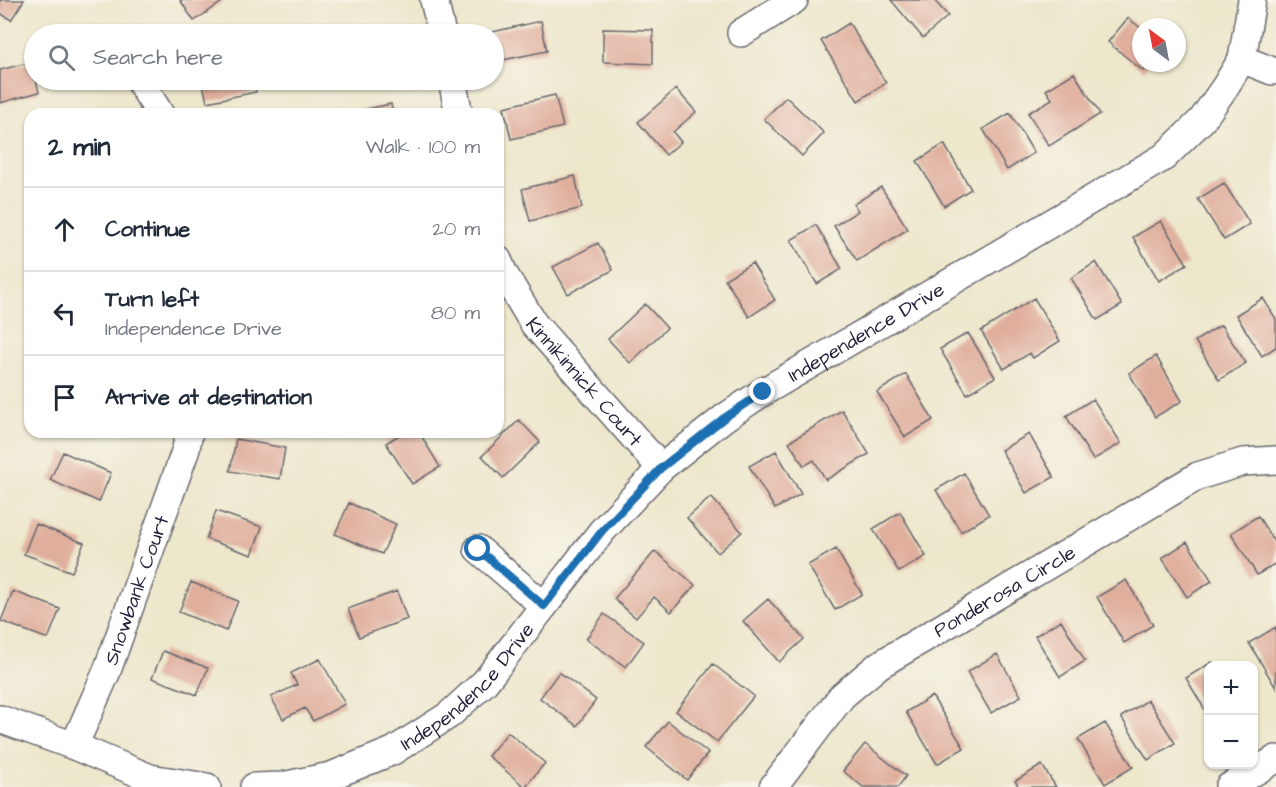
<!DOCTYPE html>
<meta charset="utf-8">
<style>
body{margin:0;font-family:"Architects Daughter",sans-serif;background:#f6f6f7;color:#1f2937}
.controls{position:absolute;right:18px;bottom:18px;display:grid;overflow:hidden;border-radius:12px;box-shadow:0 2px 4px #0004}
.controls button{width:54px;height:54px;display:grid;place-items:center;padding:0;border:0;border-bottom:2px solid #e0e1e3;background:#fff;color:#1f2937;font:30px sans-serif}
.compass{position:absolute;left:1132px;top:18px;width:54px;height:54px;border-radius:50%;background:#fff;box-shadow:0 2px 4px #0004;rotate:328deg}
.stop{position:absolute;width:18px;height:18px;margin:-14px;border:4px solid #1f6fb2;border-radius:50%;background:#fff}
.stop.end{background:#1f6fb2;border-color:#fff;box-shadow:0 2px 6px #0008}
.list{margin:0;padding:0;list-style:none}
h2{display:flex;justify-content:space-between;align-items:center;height:78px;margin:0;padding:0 24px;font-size:26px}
h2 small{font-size:20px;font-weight:400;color:#747a83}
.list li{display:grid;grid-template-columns:39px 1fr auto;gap:18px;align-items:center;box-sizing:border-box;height:84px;padding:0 24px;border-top:2px solid #e0e1e3}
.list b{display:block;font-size:22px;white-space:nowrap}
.list p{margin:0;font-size:20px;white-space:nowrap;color:#747a83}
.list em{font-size:20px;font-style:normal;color:#747a83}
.icon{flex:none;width:33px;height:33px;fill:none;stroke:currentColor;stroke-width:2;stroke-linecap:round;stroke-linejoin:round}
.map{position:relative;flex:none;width:1276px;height:787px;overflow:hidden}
.search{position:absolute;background:#fff;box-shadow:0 2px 4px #0004;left:24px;top:24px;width:480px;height:66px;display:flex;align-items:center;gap:15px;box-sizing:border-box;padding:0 21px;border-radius:33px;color:#747a83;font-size:22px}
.panel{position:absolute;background:#fff;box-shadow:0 2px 4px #0004;left:24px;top:108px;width:480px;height:330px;border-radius:18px}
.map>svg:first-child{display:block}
.building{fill:#e0ae9c}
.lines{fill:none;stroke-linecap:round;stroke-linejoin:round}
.street-casing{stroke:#69676e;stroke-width:30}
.street{stroke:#fff;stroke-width:27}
.route{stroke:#1f6fb2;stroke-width:8}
.labels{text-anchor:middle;stroke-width:4.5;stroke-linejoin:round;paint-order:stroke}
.street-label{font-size:20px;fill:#22223b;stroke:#f7f3e8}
</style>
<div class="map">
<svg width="1276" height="787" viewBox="0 0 1276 787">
<rect width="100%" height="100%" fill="#f7f3e8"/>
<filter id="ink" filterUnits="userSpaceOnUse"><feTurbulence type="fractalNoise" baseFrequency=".0167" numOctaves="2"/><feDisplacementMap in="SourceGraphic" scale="12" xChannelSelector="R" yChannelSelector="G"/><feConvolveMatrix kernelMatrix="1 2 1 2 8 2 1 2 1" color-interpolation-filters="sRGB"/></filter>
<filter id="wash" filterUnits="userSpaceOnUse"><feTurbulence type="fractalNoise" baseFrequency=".008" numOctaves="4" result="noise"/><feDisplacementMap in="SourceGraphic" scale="24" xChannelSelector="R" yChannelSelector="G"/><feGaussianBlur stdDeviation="1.35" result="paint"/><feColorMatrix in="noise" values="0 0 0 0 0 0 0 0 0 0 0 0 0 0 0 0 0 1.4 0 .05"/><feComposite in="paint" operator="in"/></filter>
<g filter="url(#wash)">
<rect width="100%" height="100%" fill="#ede7cc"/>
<g id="blocks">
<path class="building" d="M0,0H24L11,20L0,13Z
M180,0H225L194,21Z
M891,0H934L948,16L923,38Z
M1128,18L1141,28V63H1150L1143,71L1108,42Z
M541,21L547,51L498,61L494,34H492V32Z
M849,23L886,83L858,101L821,41Z
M603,29L653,30V64L603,62Z
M31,62L34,80H36L39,92L0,103V70Z
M1074,73L1100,114L1049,146L1028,113L1052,99L1046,90Z
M202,80H253L256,92L207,102Z
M676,89L696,112L673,132L681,142L666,155L638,122Z
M555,95L563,127L511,139L504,107Z
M786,97L824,133L802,156L764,119Z
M391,104L393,114H347V113Z
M1010,113L1034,153L1007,170L983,129Z
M944,144L971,189L944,206L917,161Z
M575,176L582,208L530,221L522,189Z
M1224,183L1250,224L1224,240L1198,199Z
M881,187L908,229L857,261L834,226L858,211L854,204Z
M1161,221L1187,264L1159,281L1133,237Z
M816,225L842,269L817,284L791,240Z
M598,243L613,270L568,294L553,267Z
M1096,262L1122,305L1097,320L1071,278Z
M752,263L775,300L749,317L725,279Z
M1034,298L1060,341L1033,358L1030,353L1004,369L981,331Z
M1263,298L1276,319V347L1262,356L1236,315Z
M645,304L667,328L630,363L608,339Z
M1221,325L1246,363L1219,380L1195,341Z
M968,333L995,377L967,394L940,349Z
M1156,356L1182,401L1155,417L1129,373Z
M906,374L933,420L905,437L877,392Z
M1093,399L1121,443L1093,460L1066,416Z
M842,410L869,454L826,480L814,460L804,466L789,442Z
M519,420L540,442L503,478L482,456Z
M404,432H419L440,467L412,484L386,443Z
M1029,434L1054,477L1026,493L1001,450Z
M236,439L285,448L280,479L230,471Z
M776,451L801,494L775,509L749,466Z
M63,452L111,473L99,502L50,480Z
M964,473L989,515L961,532L936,490Z
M711,497L742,532L718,553L687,518Z
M349,503L396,524L382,554L335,534Z
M216,511L262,527L252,555L206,539Z
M900,512L926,556L899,572L873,529Z
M1258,516L1276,545V563L1257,575L1231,533Z
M36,524L84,543L72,572L24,554Z
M1187,542L1212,581L1187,597L1162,558Z
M836,549L862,594L835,610L808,565Z
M655,551L695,585L671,612L654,597L636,618L614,599Z
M1126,580L1153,625L1124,643L1097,597Z
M191,582L238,601L226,631L179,612Z
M13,591L60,609L48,639L1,621Z
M397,591L407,619L359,637L348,609Z
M768,599L804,639L779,662L743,621Z
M604,614L644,642L626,667L586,639Z
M1061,620L1085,661L1060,677L1035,636Z
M1276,627V688L1249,643Z
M163,651L208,668L197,695L152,678Z
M997,654L1021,696L991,713L967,672Z
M320,659L345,704L313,721L305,708L283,719L271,697L297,685L291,673Z
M1212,662L1215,666H1208V715L1186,678Z
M713,664L754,696L717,742L676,711Z
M559,672L596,700L577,726L540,698Z
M932,696L964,748L937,764L906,712Z
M1148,700L1175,743L1148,760L1121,717Z
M668,721L708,753L687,780L646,747Z
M1105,723L1133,767L1105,784L1078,739Z
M508,732L545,763L525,787L488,756Z
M865,744L906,776L898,787H863L843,771Z
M1042,765L1056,787H1019L1015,781Z"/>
</g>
</g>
<g filter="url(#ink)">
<use href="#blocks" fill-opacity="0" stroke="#69676e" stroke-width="1.5"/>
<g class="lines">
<g class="street-casing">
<g id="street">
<path d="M434,0L442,34"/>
<path d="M741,33L794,0"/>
<path d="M1242,59L1272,71"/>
<path d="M139,80L160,114"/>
<path d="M452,80L459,114"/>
<path id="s1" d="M498,260L504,274L534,324L661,468"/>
<path d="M478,549L544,606"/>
<path d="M0,719L74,746L150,778L207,787"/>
<path id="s2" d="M74,746L107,671L186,449L189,432"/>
<path id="s3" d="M254,787L282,786L331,776L393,751L449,715L485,682L602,531L661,468L724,418L763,392L1164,157L1202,120L1225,87L1242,59L1252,0"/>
<path id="s4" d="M773,787L842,696L879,665L1198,476L1243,462L1276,460"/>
<path d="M1229,787L1276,759"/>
</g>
</g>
<use href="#street" class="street"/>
</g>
</g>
<g class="lines" filter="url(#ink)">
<path class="route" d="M478,549L544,606L602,531L661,468L724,418L763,392"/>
</g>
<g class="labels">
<g class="street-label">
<text dy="7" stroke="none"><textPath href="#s3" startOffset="784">Independence Drive</textPath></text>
<text dy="7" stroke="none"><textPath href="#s1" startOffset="150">Kinnikinnick Court</textPath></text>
<text dy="7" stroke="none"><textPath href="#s2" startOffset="168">Snowbank Court</textPath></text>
<text dy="7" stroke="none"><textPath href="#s4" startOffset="308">Ponderosa Circle</textPath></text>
<text dy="7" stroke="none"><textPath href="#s3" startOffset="244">Independence Drive</textPath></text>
</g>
</g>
</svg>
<div class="controls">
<button>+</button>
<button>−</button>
</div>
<svg class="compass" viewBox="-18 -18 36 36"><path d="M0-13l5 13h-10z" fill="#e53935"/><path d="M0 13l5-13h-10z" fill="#747a83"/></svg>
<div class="stop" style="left:478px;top:549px"></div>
<div class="stop end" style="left:763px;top:392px"></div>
<div class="search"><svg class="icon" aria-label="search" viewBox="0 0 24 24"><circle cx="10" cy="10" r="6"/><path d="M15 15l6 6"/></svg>Search here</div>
<section class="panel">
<h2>2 min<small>Walk · 100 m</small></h2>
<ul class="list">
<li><svg class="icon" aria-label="ahead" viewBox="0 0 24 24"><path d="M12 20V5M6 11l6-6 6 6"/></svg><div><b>Continue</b></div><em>20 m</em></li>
<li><svg class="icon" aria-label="left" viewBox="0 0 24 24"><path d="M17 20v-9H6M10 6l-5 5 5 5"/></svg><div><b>Turn left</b><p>Independence Drive</p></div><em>80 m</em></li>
<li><svg class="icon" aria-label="arrive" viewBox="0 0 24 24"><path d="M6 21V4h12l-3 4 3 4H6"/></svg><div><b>Arrive at destination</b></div></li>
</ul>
</section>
</div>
